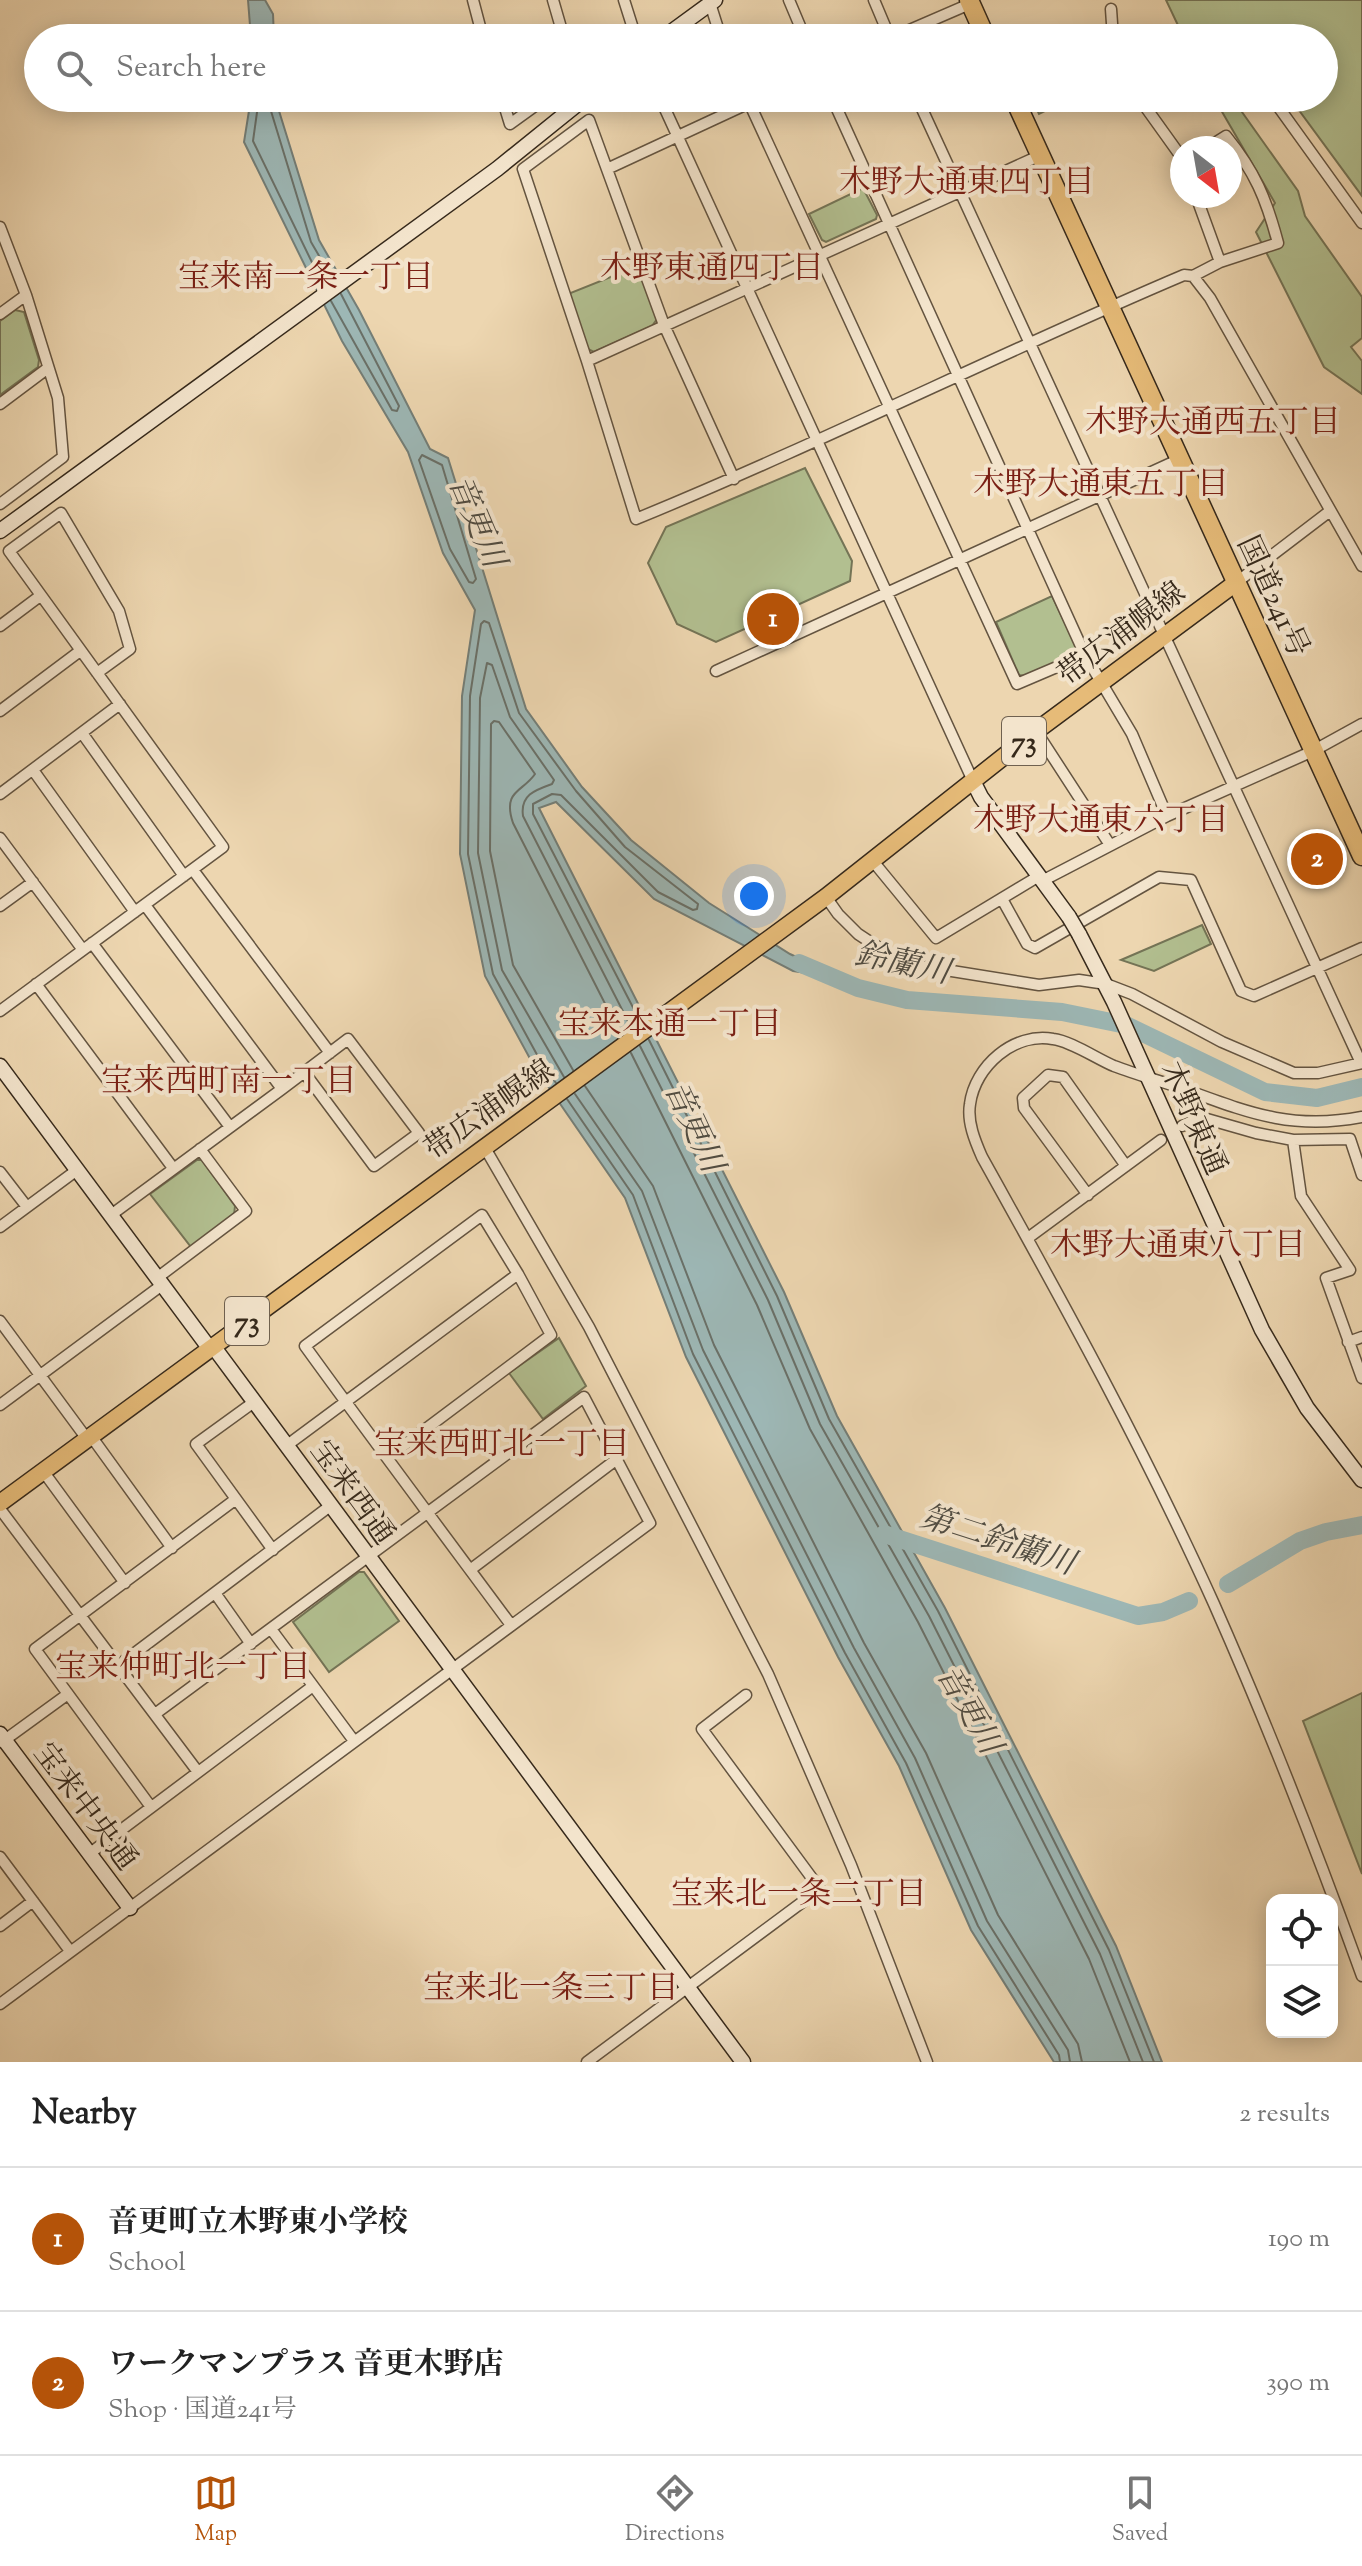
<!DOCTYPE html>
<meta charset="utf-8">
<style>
body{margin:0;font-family:"Sorts Mill Goudy","Noto Serif JP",serif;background:#f2f2f2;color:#222}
.controls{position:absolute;right:24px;bottom:24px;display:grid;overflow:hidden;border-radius:16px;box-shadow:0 4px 20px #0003}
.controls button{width:72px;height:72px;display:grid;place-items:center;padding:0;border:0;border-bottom:2px solid #e0e0e0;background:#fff;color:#222;font:40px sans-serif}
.compass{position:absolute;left:1170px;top:136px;width:72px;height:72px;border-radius:50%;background:#fff;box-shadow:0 4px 20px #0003;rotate:149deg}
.you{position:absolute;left:754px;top:896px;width:28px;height:28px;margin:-20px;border:6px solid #fff;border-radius:50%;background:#1a73e8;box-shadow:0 0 0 12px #1a73e833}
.badge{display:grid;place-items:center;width:52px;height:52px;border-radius:50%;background:#b45309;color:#fff;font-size:26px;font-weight:700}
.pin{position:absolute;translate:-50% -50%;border:4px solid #fff;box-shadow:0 2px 8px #0006}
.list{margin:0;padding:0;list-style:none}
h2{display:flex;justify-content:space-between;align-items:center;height:104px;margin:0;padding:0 32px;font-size:34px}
h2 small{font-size:26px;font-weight:400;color:#767676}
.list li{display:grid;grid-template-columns:52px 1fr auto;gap:24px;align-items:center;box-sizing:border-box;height:144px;padding:0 32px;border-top:2px solid #e0e0e0}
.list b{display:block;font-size:30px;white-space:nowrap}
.list p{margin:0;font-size:26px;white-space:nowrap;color:#767676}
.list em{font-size:26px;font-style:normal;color:#767676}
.icon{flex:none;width:44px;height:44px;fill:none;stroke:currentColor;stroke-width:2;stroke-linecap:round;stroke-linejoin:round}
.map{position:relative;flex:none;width:1362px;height:2062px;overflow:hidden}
.search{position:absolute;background:#fff;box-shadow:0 4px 20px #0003;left:24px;right:24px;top:24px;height:88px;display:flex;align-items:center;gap:20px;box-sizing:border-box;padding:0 28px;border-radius:44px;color:#767676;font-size:30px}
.sheet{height:392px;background:#fff}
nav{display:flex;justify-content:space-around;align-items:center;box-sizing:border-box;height:112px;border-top:2px solid #e0e0e0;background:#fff;font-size:22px;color:#767676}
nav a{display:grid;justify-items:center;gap:4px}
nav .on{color:#b45309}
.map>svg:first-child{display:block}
.green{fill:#b2bf90;stroke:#747456;stroke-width:2}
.water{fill:#9db7b5;stroke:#747e77;stroke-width:2}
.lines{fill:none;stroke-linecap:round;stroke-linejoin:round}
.shore{stroke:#6a7068;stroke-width:2}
.river{stroke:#9db7b5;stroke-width:18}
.street-casing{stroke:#645440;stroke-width:13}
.secondary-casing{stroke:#36291b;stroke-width:17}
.primary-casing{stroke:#36291b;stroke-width:19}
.highway-casing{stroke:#36291b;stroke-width:21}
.street{stroke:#f3e4cc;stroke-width:10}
.secondary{stroke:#f3e4cc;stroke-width:14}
.primary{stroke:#e6bb78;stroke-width:16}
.highway{stroke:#e6bb78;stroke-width:18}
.secondary-bridge-casing{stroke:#36291b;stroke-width:17;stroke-linecap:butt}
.secondary-bridge{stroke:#f3e4cc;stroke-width:14}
.labels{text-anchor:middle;stroke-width:8;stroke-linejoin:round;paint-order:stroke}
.shield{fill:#f3e4cc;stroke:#6f6150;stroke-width:2}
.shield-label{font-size:28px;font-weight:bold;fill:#36291b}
.street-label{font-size:30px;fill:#36291b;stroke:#f3e4cc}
.neighbourhood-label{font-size:32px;fill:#7a1f14;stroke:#f3e4cc}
.water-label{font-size:32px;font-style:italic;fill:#504c42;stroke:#f3e4cc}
</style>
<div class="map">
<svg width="1362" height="2062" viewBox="0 0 1362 2062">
<rect width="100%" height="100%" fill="#edd6b0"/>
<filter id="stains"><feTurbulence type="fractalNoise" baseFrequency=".0025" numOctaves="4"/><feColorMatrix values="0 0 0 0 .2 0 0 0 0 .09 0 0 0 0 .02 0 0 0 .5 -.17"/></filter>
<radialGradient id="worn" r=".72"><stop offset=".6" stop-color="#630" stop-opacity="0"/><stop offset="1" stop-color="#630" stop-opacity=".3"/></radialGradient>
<path class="green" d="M1166,0H1362V196L1290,98H1324V38H1246L1241,31L1227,38H1184Z
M1039,98H1071L1039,114L1033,101Z
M1214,98H1232L1298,191L1305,216L1362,297V338L1351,347L1362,361V394L1324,367L1256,232L1275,203Z
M863,188L877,215L876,219L826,242L822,240L809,214Z
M638,266L657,319L652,326L594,352L588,349L568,294Z
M15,310L24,312L39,360L38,367L0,395V321Z
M805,468L852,561L850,581L716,642L677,624L648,563L666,527Z
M1052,596L1077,648L1073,654L1026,676L1019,675L996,622Z
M1202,925L1211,944L1154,971L1121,960Z
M197,1160H202L235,1206L234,1215L191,1247L150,1194Z
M559,1338L586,1386L543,1419L509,1373Z
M359,1572H364L399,1621L329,1672L293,1622Z
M1362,1693V1874L1303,1721Z"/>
<path class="water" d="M248,0H265L273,14L274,38H251Z
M251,98H275L319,240L359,310L430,449L448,458L526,709L582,787L631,840L709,903L790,954L818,967L820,975L793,971L654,899L556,802L539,808L784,1292L837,1416L945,1608L1116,1946L1162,2062H1054L971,1930L899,1766L838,1657L686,1357L625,1198L534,1066L485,976L460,854L462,696L475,610L443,553L408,452L342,341L244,142Z"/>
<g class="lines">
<path class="shore" d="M259,98L253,141L323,285
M267,98L311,242L332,278
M331,301L392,410L397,411L399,406L341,294
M422,455L442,465L476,579L473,583L469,582L450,549L419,460Z
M649,1040L777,1296L829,1419L938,1611L1109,1950L1154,2062
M640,1046L768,1300L820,1424L929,1616L1100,1954L1143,2062
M631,1053L757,1305L810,1429L918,1622L1089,1959L1130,2062
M573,1070L513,965L490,851L491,724L494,721L499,722L535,774C523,792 502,790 513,823L621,1035
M564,1077L502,970L478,853L480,698L487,663L492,665L510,717L554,780L552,784C535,790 520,795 523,816L631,1027
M556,1083L541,1062L493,974L468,854L470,696L481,624L484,621L489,623L519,713L576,791L625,847L698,904L697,909L693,910L658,892L561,795L552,794L533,804V814L640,1021
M585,1086L653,1186L714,1345L864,1643L926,1753L998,1915L1078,2044L1082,2062
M575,1094L642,1191L703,1350L854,1648L915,1758L987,1921L1068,2050L1070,2062
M567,1099L633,1195L693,1354L845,1653L906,1763L978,1926L1059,2055L1060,2062"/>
<path class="river" d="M799,963L858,988L907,1000L1062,1012L1126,1025L1265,1092L1317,1098L1362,1087
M884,1534L1138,1616L1163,1612L1189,1601
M1228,1584L1300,1541L1326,1532L1362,1525"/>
<g class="street-casing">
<path id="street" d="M473,0L483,38
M553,0L564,38
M624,0L636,38
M709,0L721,38
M789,0L805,38
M874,0L890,38
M1111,9L1113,38
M891,38L972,3
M502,98L510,124L546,98
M660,98L973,781
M747,98L1017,684L1085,655
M832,98L1085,655L1132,734L1167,816
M917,98L1361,1063
M1139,98L1182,158
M1272,98L1362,223
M607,169L760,98
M1196,196L1220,262
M0,227L26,295L58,398L63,457L0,504
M1193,276L1210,298L1362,566
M0,314L26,295
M587,361L1041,155
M0,404L48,368
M734,479L664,325L589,120L523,169L587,361L636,519C821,443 1000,353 1184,275L1193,276L1220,262L1278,243C1266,198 1255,172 1226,136L1207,148
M1237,582L1330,511
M0,626L40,596
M716,671L1180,459
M0,711L80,651
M1036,731L1110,845
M82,733L184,876
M33,770L135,912
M0,794L120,704
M0,838L83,950
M872,860L936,938L1039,876
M193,870L330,1053
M1042,881L1167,816L1313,751L1362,724
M826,897L838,914L858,934L902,963L1039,985L1079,980L1106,984L1132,994L1222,1042L1294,1073H1318L1362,1063
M1002,899L1027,944L1035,948L1159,877L1191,880L1241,991L1254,996L1362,948
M145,905L282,1089
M0,906L33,882
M92,943L230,1127
M36,984L173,1168
M0,1011L223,847L9,551L61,513L119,611L130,649L97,673
M1362,1117C1289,1131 1245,1111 1178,1087C1157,1080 1135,1074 1114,1066C1097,1059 1071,1041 1053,1039C1014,1032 975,1066 970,1104C967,1122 975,1141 982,1157C1064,1304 1145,1451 1214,1604C1268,1726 1317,1851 1362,1976
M1182,1126L1200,1117L1256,1133L1293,1140L1350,1139L1362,1175
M1293,1140L1301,1196L1350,1270L1326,1278L1362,1378
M485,1148L589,1327L768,1674L851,1865L927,2062
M0,1172L27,1207
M1088,1195L1024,1108L1023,1098L1048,1075L1063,1077L1126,1166
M111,1215L282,1089L348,1039L419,1133L374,1166L304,1072
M0,1227L77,1170
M1028,1238L1161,1140
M157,1278L246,1211L200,1149
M0,1321L87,1439
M1348,1342L1362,1337
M254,1402L196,1444L273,1550
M0,1405L162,1285
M91,1436L172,1548
M286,1446L518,1274L482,1215L305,1346C373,1440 442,1532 511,1625
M387,1458L551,1335L518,1274
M43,1471L125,1583
M0,1509L198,1772
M470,1570L617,1459
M215,1593L251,1644
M271,1629L354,1741
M119,1665L330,1506
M2,1742L68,1694
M151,1807L35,1649L236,1499
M89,1854L313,1686
M0,1857L70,1951
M0,1926L33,1901
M0,2004L650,1523L584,1397L155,1714
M587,2062L820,1889L702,1729L746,1695"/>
</g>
<g class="secondary-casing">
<path id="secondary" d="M663,38L715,0
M0,531L497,169L585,98
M973,781L981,797L1069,917
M1079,934L1114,1002L1262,1330L1307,1408L1362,1480
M0,1066L210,1349
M213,1346L743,2062
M0,1734L130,1908"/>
</g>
<g class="primary-casing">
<path id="primary" d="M0,1503L826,897L1036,731L1237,582"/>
</g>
<g class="highway-casing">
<path id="highway" d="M969,0L986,38
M1014,98L1362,856"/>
</g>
<use href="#street" class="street"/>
<use href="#secondary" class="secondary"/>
<use href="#primary" class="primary"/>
<use href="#highway" class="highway"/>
<g class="secondary-bridge-casing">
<path id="secondary-bridge" d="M1069,917L1079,934"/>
</g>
<use href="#secondary-bridge" class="secondary-bridge"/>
</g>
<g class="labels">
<g class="shield">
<rect x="1002" y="717" width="44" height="48" rx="6"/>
<rect x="225" y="1297" width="44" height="48" rx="6"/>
</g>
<g class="shield-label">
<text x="1024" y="751">73</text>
<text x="247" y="1331">73</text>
</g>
<g class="street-label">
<text transform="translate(1274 596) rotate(65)" y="10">国道241号</text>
<text transform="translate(1121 633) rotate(-37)" y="10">帯広浦幌線</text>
<text transform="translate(489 1109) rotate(-35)" y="10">帯広浦幌線</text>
<text transform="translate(1194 1118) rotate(66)" y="10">木野東通</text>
<text transform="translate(353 1492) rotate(54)" y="10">宝来西通</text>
<text transform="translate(86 1806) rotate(53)" y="10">宝来中央通</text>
</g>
<g class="neighbourhood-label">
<text x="967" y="192">木野大通東四丁目</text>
<text x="712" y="278">木野東通四丁目</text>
<text x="306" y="287">宝来南一条一丁目</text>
<text x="1213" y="432">木野大通西五丁目</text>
<text x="1101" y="494">木野大通東五丁目</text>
<text x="1101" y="830">木野大通東六丁目</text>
<text x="670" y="1034">宝来本通一丁目</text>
<text x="229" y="1091">宝来西町南一丁目</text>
<text x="1178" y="1255">木野大通東八丁目</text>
<text x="502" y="1454">宝来西町北一丁目</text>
<text x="183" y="1677">宝来仲町北一丁目</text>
<text x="799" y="1904">宝来北一条二丁目</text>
<text x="551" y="1998">宝来北一条三丁目</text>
</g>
<g class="water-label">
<text transform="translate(478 521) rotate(67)" y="11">音更川</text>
<text transform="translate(903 962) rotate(12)" y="11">鈴蘭川</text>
<text transform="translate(695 1126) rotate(65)" y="11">音更川</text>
<text transform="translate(998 1539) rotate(18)" y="11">第二鈴蘭川</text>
<text transform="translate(970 1709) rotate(60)" y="11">音更川</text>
</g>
</g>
<rect width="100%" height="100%" filter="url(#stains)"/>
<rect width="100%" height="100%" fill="url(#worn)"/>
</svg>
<div class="controls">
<button><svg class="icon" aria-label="locate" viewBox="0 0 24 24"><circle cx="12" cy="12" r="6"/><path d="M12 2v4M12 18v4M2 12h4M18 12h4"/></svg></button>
<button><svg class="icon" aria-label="layers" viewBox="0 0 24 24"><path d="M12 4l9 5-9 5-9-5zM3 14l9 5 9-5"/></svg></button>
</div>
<svg class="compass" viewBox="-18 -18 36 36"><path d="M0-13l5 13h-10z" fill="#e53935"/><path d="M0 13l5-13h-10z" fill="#767676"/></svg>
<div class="you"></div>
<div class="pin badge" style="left:773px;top:619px">1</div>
<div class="pin badge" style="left:1317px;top:859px">2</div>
<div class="search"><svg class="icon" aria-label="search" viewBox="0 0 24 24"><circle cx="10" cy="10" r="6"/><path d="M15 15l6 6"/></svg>Search here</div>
</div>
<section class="sheet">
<h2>Nearby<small>2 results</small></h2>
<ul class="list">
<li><span class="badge">1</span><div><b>音更町立木野東小学校</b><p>School</p></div><em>190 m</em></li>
<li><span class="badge">2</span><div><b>ワークマンプラス 音更木野店</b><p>Shop · 国道241号</p></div><em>390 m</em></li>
</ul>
</section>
<nav>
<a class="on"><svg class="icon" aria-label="map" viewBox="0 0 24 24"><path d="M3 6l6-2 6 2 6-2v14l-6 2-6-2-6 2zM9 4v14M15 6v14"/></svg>Map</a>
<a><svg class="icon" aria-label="directions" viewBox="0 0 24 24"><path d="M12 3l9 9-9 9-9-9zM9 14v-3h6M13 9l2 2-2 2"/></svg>Directions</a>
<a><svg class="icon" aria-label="saved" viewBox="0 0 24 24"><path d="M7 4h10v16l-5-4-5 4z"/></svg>Saved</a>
</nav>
